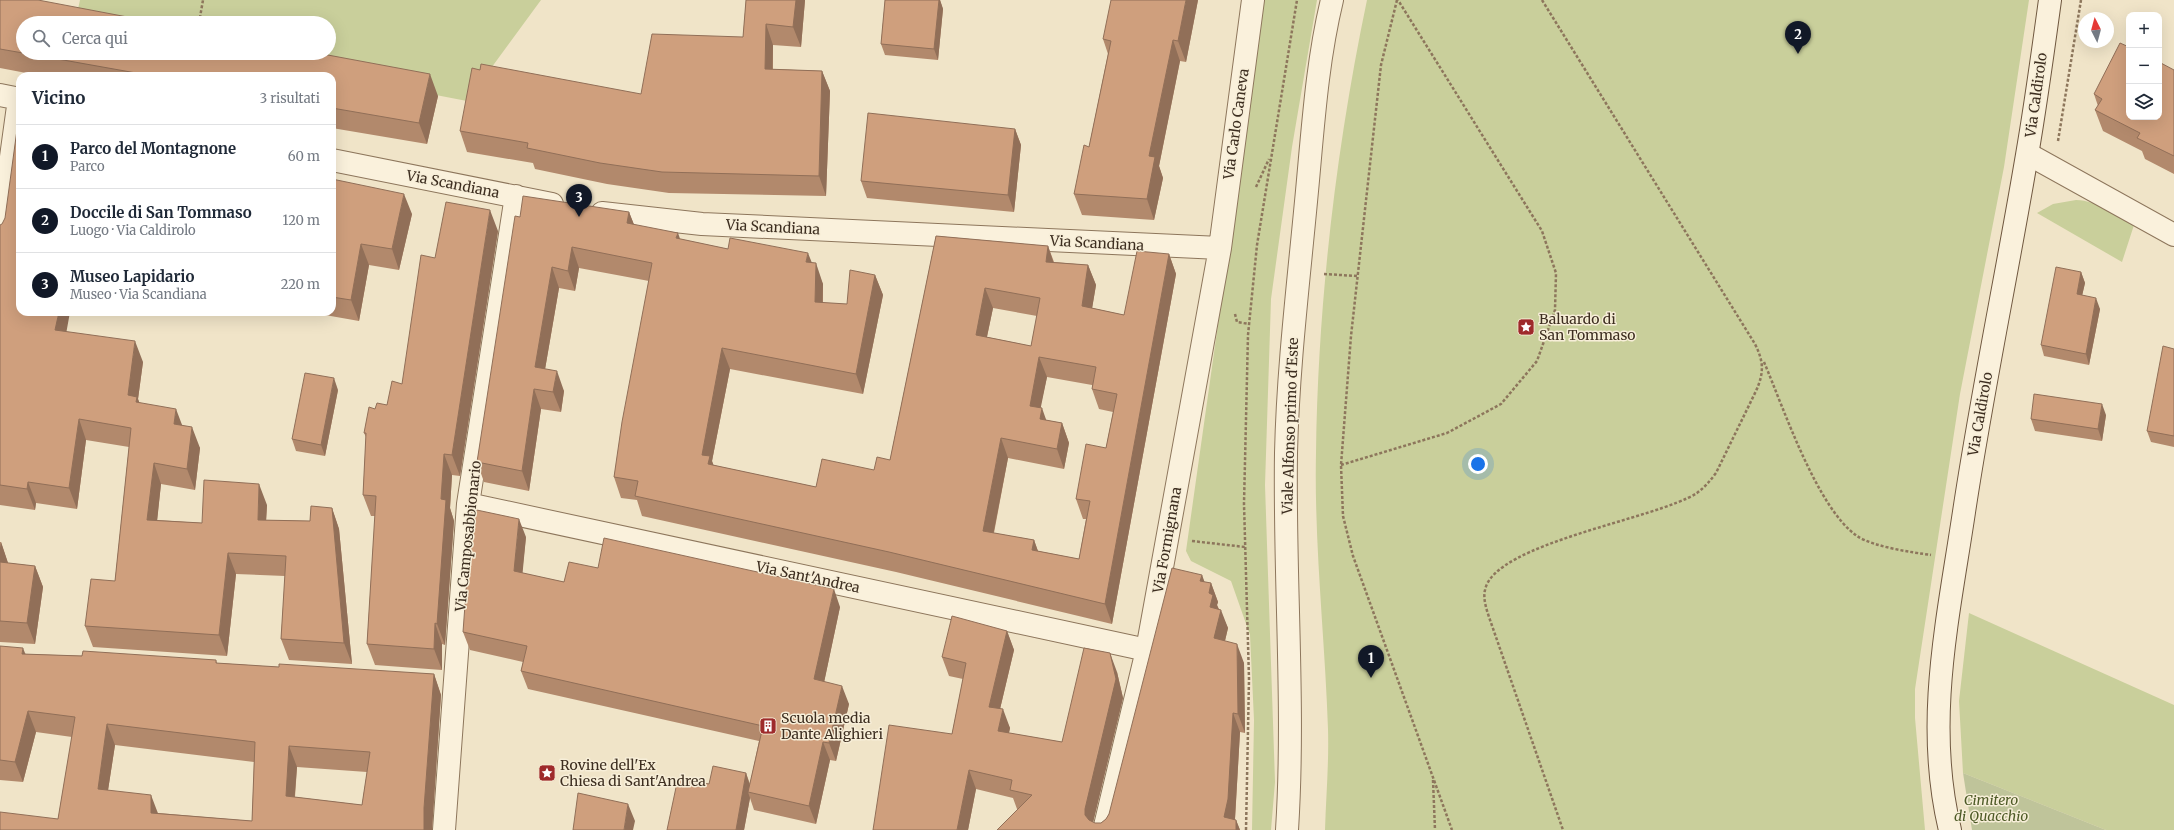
<!DOCTYPE html>
<html lang="it">
<meta charset="utf-8">
<style>
body{margin:0;font-family:Merriweather,serif;background:#f2f2f3;color:#1f2937}
.controls{position:absolute;right:12px;top:12px;display:grid;overflow:hidden;border-radius:8px;box-shadow:0 4px 16px #0002}
.controls button{width:36px;height:36px;display:grid;place-items:center;padding:0;border:0;border-bottom:1px solid #e0e1e3;background:#fff;color:#1f2937;font:20px sans-serif}
.compass{position:absolute;left:2078px;top:12px;width:36px;height:36px;border-radius:50%;background:#fff;box-shadow:0 4px 16px #0002;rotate:354deg}
.you{position:absolute;left:1478px;top:464px;width:14px;height:14px;margin:-10px;border:3px solid #fff;border-radius:50%;background:#1a73e8;box-shadow:0 0 0 6px #1a73e833}
.badge{display:grid;place-items:center;width:26px;height:26px;border-radius:50%;background:#111827;color:#fff;font-size:13px;font-weight:700}
.pin{position:absolute;translate:-50% -33px;filter:drop-shadow(0 1px 2px #0008)}
.pin::after{content:'';position:absolute;top:21px;width:14px;height:12px;background:inherit;clip-path:polygon(0 0,100% 0,50% 100%)}
.list{margin:0;padding:0;list-style:none}
h2{display:flex;justify-content:space-between;align-items:center;height:52px;margin:0;padding:0 16px;font-size:17px}
h2 small{font-size:13px;font-weight:400;color:#747a83}
.list li{display:grid;grid-template-columns:26px 1fr auto;gap:12px;align-items:center;box-sizing:border-box;height:64px;padding:0 16px;border-top:1px solid #e0e1e3}
.list b{display:block;font-size:15px;white-space:nowrap}
.list p{margin:0;font-size:13px;white-space:nowrap;color:#747a83}
.list em{font-size:13px;font-style:normal;color:#747a83}
.icon{flex:none;width:22px;height:22px;fill:none;stroke:currentColor;stroke-width:2;stroke-linecap:round;stroke-linejoin:round}
.map{position:relative;flex:none;width:2174px;height:830px;overflow:hidden}
.search{position:absolute;background:#fff;box-shadow:0 4px 16px #0002;left:16px;top:16px;width:320px;height:44px;display:flex;align-items:center;gap:10px;box-sizing:border-box;padding:0 14px;border-radius:22px;color:#747a83;font-size:15px}
.panel{position:absolute;background:#fff;box-shadow:0 4px 16px #0002;left:16px;top:72px;width:320px;height:244px;border-radius:12px}
.map>svg:first-child{display:block}
.green{fill:#c9cf9b}
.cemetery{fill:#bfc49a}
.lines{fill:none;stroke-linecap:round;stroke-linejoin:round}
.street-casing{stroke:#8d765c;stroke-width:24}
.secondary-casing{stroke:#6f573f;stroke-width:24}
.path{stroke:#8d765c;stroke-width:2.5;stroke-dasharray:3 2;stroke-linecap:butt}
.street{stroke:#faf1dc;stroke-width:22}
.secondary{stroke:#faf1dc;stroke-width:22}
.wall{fill:#b2896c;fill-rule:evenodd}
.shaded-wall{fill:#916f58}
.building{fill:#cf9f7d;stroke:#916f58;fill-rule:evenodd}
.labels{text-anchor:middle;stroke-width:3;stroke-linejoin:round;paint-order:stroke}
.street-label{font-size:14px;fill:#3d2e20;stroke:#f7eed8}
.poi-label{font-size:14px;fill:#3d2e20;stroke:#f7eed8;text-anchor:start}
.park-label{font-size:14px;font-style:italic;fill:#4d5a26;stroke:#f7eed8}
</style>
<div class="map">
<svg width="2174" height="830" viewBox="0 0 2174 830">
<rect width="100%" height="100%" fill="#f0e4c8"/>
<path class="green" d="M80,0H541L467,101L218,53H329V23H75Z
M1260,0H1317L1292,147L1271,299L1265,485L1275,782L1271,830H1252L1254,720L1250,635L1231,581L1191,561L1186,551L1237,190Z
M1367,0H2029L2004,167L1960,394L1915,689V718L1925,830H1325C1326,797 1329,763 1328,729C1325,638 1314,545 1316,453C1318,302 1336,148 1367,0Z
M2076,200C2098,201 2115,213 2134,225L2122,262L2037,213L2053,204Z
M1969,613L2174,705V830H2106L1963,773L1959,701Z"/>
<path class="cemetery" d="M1963,773L2106,830H1972Z"/>
<g class="lines">
<g class="street-casing">
<path id="street" d="M0,95L20,99
M2028,154L2174,235
M332,160L552,204
M602,213L702,224L1220,248
M0,237L19,99
M468,504L1147,650
M444,830L468,504L516,196
M1104,830L1147,650L1220,248L1253,0
M1287,830C1295,704 1284,579 1286,453C1288,366 1299,278 1307,191C1313,127 1317,62 1332,0"/>
</g>
<g class="secondary-casing">
<path id="secondary" d="M1950,830C1924,723 1948,619 1964,512C1982,392 2007,274 2027,155C2036,103 2043,51 2050,0"/>
</g>
<path class="path" d="M1397,0L1381,65L1351,336L1341,465L1343,516L1353,556L1452,830
M1542,0L1755,344C1764,362 1764,373 1756,391L1716,473C1710,481 1705,487 1697,493C1657,519 1494,543 1485,590C1483,598 1486,608 1489,617L1563,830
M199,23L203,0
M2058,141L2081,0
M1256,187L1269,159
M1324,274L1357,276
M1235,314L1237,322L1249,324
M1764,362C1784,409 1817,508 1857,536C1874,547 1910,552 1931,555
M1341,465L1447,433L1501,404L1537,361L1555,310L1556,273L1542,231L1398,0
M1192,541L1245,547
M1433,780L1435,830
M1246,830L1249,679L1244,504L1248,335L1257,245L1297,0"/>
<use href="#street" class="street"/>
<use href="#secondary" class="secondary"/>
</g>
<path class="wall" d="M0,0L438,96L427,144L332,128V76H42L0,68Z
M746,0H805L801,47L773,45V69L822,71L830,91L826,196L669,193L607,184L535,169L533,163L467,152L460,131L641,94L743,37Z
M885,0H940L943,9L938,60L885,55L881,44Z
M1198,0L1186,62L1180,61L1159,166L1163,178L1154,220L1082,215L1074,194L1089,147L1108,54L1103,39Z
M2174,70V174L2145,159L2142,151L2103,131L2095,110L2098,106L2094,94Z
M1015,129L1021,145L1014,212L867,198L861,181Z
M332,179L412,214L399,270L369,265L359,321L308,312H332Z
M629,212L634,225L680,239L728,249L812,263L823,284V303L847,304L875,275L883,295L863,394L730,369L712,461L713,465L816,487L874,470L890,460L936,236L1048,246L1054,262L1088,265L1096,285L1092,308L1124,315L1169,254L1176,274L1112,624L896,572L642,516L637,500L621,498L614,477L649,281L579,268L575,291L559,288L545,369L564,391L561,412L541,409L529,491L484,482L477,462L520,217ZM993,308L1037,316L1031,346L987,337ZM1047,377L1092,385V389L1099,409L1113,412L1106,448L1076,499L1083,519H1086L1079,559L1038,551L1034,540L994,533L1008,458L1064,469L1069,443L1062,423L1046,420L1040,408Z
M0,225L66,332L143,362L138,399L139,402L182,425L200,448L195,490L161,484L157,520L202,523L267,505L266,520L310,521L332,508L339,529L352,664L289,660L281,639L285,576L236,574L227,656L93,647L85,626L115,581L129,447L86,440L77,509L36,503L35,510L0,505Z
M498,231L460,476L452,475L450,508L454,521L445,645L442,644V670L375,665L367,644L375,516H371L363,495L366,437L364,433L375,409L387,405L402,384L435,258Z
M2081,272L2085,283L2082,295L2100,309L2089,365L2044,356L2041,345Z
M2174,349V447L2151,442L2147,431Z
M338,390L325,456L296,451L292,439Z
M2106,415L2102,441L2035,431L2031,419Z
M526,537L522,573L564,582L598,568L840,607L824,682L849,704L836,761L830,760L816,824L754,810L750,798L744,830H667L709,784L746,773L750,784L759,741L528,689L521,671L523,662L470,650L463,632Z
M0,542H1L8,563L35,566L43,587L35,644L0,642Z
M1202,575L1204,582L1211,583L1218,602L1217,605L1219,609L1228,628L1225,641L1244,663L1245,733L1240,732L1235,820H1236L1240,830H997L1018,809H1017L1013,798L976,789L968,830H873L952,734L963,679L949,676L942,657L1007,631L1014,650L1000,709L1010,728L1009,733L1062,742L1117,672L1123,698L1093,822L1095,823H1101L1106,819L1109,814Z
M0,646L26,654L216,660L217,663L279,667L434,674L441,695L432,830L58,819L72,737L36,732L23,782L0,780ZM115,745L254,762L252,821L158,813L108,790ZM297,767L367,772L362,805L295,797Z"/>
<path class="shaded-wall" d="M796,0H805L801,47L793,27Z
M939,0H940L943,9L938,60L934,49Z
M1186,0H1198L1186,62L1178,41Z
M766,24L773,45L772,89L765,69Z
M1173,40L1180,61L1159,166L1163,178L1154,220L1147,199L1149,156Z
M822,71L830,91L826,196L819,176Z
M430,74L438,96L427,144L419,123Z
M1015,129L1021,145L1014,212L1008,195Z
M404,194L412,214L399,270L392,249Z
M490,210L498,231L460,476L452,455Z
M629,212L637,232L627,223Z
M678,233L685,253L676,238Z
M361,244L369,265L359,321L351,300Z
M1048,246L1055,267L1046,262Z
M572,247L579,268L575,291L568,271Z
M808,253L816,273L806,262Z
M1169,254L1176,274L1112,624L1105,604Z
M816,263L823,284L822,322L815,302Z
M1088,265L1096,285L1089,327L1082,306Z
M552,267L559,288L542,387L535,367Z
M2081,272L2085,283L2080,305L2077,294Z
M875,275L883,295L863,394L856,374Z
M985,288L993,308L983,355L976,335Z
M2096,298L2100,309L2089,365L2086,354Z
M59,312H70L63,351L55,330Z
M135,341L143,362L138,399L145,418L128,395Z
M722,348L730,369L712,461L718,477L702,455Z
M1039,357L1047,377L1037,426L1030,406Z
M557,371L564,391L561,412L553,392Z
M334,378L338,390L325,456L321,445Z
M534,389L541,409L529,491L522,471Z
M2102,404L2106,415L2102,441L2098,429Z
M1042,408L1049,428L1040,419Z
M176,409L184,430L174,424Z
M79,419L86,440L77,509L69,488Z
M1062,423L1069,443L1064,469L1057,449Z
M192,427L200,448L195,490L187,469Z
M1001,438L1008,458L990,551L983,531Z
M444,454L452,475L450,508L454,521L445,645L437,624L441,499Z
M154,463L161,484L155,541L147,520Z
M28,482L36,503L35,510L27,489Z
M259,484L267,505L265,541L258,520Z
M332,508L339,529L352,664L344,643Z
M519,519L526,537L521,589L514,571Z
M1034,540L1041,560L1032,550Z
M1,542L8,563L0,566V548Z
M228,553L236,574L227,656L219,635Z
M35,566L43,587L35,644L27,623Z
M1202,575L1209,594L1200,581Z
M1211,583L1218,602L1217,605L1220,613L1221,610L1228,628L1221,657L1214,638L1209,593Z
M834,589L840,607L821,697L814,679Z
M435,623L442,644V670L434,649Z
M1007,631L1014,650L996,726L989,707Z
M1237,644L1244,663L1245,733L1238,714Z
M23,648L31,668L22,654Z
M1110,653L1117,672L1123,698L1092,827L1085,815V809Z
M434,674L441,695L432,830H424V808Z
M842,686L849,704L836,761L829,743Z
M1003,709L1010,728L1005,750L998,731Z
M28,711L36,732L23,782L15,762Z
M1233,713L1240,732L1235,818L1232,830L1224,817Z
M107,724L115,745L105,810L98,789Z
M823,742L830,760L816,824L809,806Z
M289,746L297,767L293,817L286,796Z
M969,770L976,789L968,830H957Z
M746,773L751,789L748,792L750,798L744,830H736Z
M151,795L159,816L151,813Z
M628,804L635,821L633,830H624Z
M1236,820L1240,830H1236Z"/>
<path class="building" d="M0,0H38L159,23H23V53L0,49Z
M746,0H796L793,27L766,24L765,69L822,71L819,176L662,172L600,163L527,148L528,143L460,131L472,68L480,70L481,64L641,94L652,34L743,37Z
M885,0H939L934,49L881,44Z
M1111,0H1186L1178,41L1173,40L1149,156L1155,157L1147,199L1074,194L1084,145L1089,147L1111,41L1103,39Z
M2120,43L2129,47V117H2159V62L2174,70V156L2137,138L2140,133L2095,110L2102,99L2094,94Z
M24,53H317L430,74L419,123L332,108V76H153Z
M868,113L1015,129L1008,195L861,181Z
M19,115L20,116V312H59L55,330L135,341L128,395L137,397L136,402L176,409L174,424L192,427L187,469L154,463L147,520L202,523L204,480L259,484L258,520L310,521L311,506L332,508L344,643L281,639L286,556L228,553L219,635L85,626L91,579L115,581L131,428L79,419L69,488L28,482L27,489L0,485V225L2,224L5,218Z
M332,179L404,194L392,249L361,244L351,300L332,297Z
M523,196L629,212L627,223L678,233L676,238L728,249L730,238L808,253L806,262L816,263L815,302L847,304L850,270L875,275L856,374L722,348L702,455L710,456L708,464L816,487L822,459L874,470L877,457L890,460L936,236L1048,246L1046,262L1088,265L1082,306L1124,315L1137,251L1169,254L1105,604L889,552L635,496L638,481L614,477L622,422L652,263L572,247L568,271L552,267L535,367L557,371L553,392L534,389L522,471L477,462L515,216L520,217ZM985,288L1040,298L1031,346L976,335ZM1039,357L1096,367L1092,389L1117,394L1106,448L1086,444L1076,499L1090,501L1079,559L1032,550L1034,540L983,531L1001,438L1057,449L1062,423L1040,419L1042,408L1030,406Z
M446,202L490,210L452,455L444,454L441,499L446,500L437,624L435,623L434,649L367,644L376,496L363,495L366,433H364L369,407L375,409L377,403L387,405L392,381L402,384L421,255L435,258Z
M2056,267L2081,272L2077,294L2096,298L2086,354L2041,345Z
M2163,346L2174,349V436L2147,431Z
M305,373L334,378L321,445L292,439Z
M2034,394L2102,404L2098,429L2031,419Z
M472,509L519,519L514,571L564,582L569,562L598,568L604,538L834,589L814,679L842,686L829,743L823,742L809,806L748,792L763,726L521,671L527,646L463,632Z
M0,562L35,566L27,623L0,621Z
M1172,568L1202,575L1200,581L1211,583L1209,593L1213,595L1210,607L1221,610L1214,638L1237,644L1238,714L1233,713L1228,799L1224,817L1236,820V830H997L1032,795L1010,790L1012,780L969,770L957,830H873L889,725L952,734L966,663L942,657L952,616L1007,631L989,707L1003,709L998,731L1062,742L1084,648L1110,653L1116,679L1085,809V815L1089,820L1095,823H1101L1106,819L1109,814Z
M0,646L23,648L22,654L82,656L83,651L216,660V663L279,667V664L434,674L424,808V830H0V812L58,819L75,717L28,711L15,762L0,760ZM107,724L255,742L252,821L151,813V795L98,789ZM289,746L370,752L362,805L286,796Z
M713,766L746,773L736,830H667L678,778L709,784Z
M578,793L628,804L624,830H573Z"/>
<defs>
<g id="sight-square" transform="scale(0.9)"><rect x="-9" y="-9" width="18" height="18" rx="4" fill="#9e2a2b" stroke="#f7eed8"/><path d="M0-6L1.8-2.2L6-1.7L2.9 1.2L3.7 5.4L0 3.3L-3.7 5.4L-2.9 1.2L-6-1.7L-1.8-2.2Z" fill="#fff"/></g>
<g id="building-square" transform="scale(0.9)"><rect x="-9" y="-9" width="18" height="18" rx="4" fill="#9e2a2b" stroke="#f7eed8"/><path d="M-4-6H4V6H1V3H-1V6H-4ZM-2.5-4.3h1.7v1.8h-1.7ZM.8-4.3h1.7v1.8H.8ZM-2.5-1h1.7V.8h-1.7ZM.8-1h1.7V.8H.8Z" fill="#fff"/></g>
</defs>
<g fill-rule="evenodd">
<use href="#sight-square" x="1526" y="327"/>
<use href="#building-square" x="768" y="726"/>
<use href="#sight-square" x="547" y="773"/>
</g>
<g class="labels">
<g class="street-label">
<text transform="translate(2036 95) rotate(-82)" y="5">Via Caldirolo</text>
<text transform="translate(1236 124) rotate(-82)" y="5">Via Carlo Caneva</text>
<text transform="translate(453 184) rotate(11)" y="5">Via Scandiana</text>
<text transform="translate(773 227) rotate(3)" y="5">Via Scandiana</text>
<text transform="translate(1097 243) rotate(3)" y="5">Via Scandiana</text>
<text transform="translate(1980 414) rotate(-80)" y="5">Via Caldirolo</text>
<text transform="translate(1290 426) rotate(-88)" y="5">Viale Alfonso primo d'Este</text>
<text transform="translate(468 536) rotate(-84)" y="5">Via Camposabbionario</text>
<text transform="translate(1167 540) rotate(-80)" y="5">Via Formignana</text>
<text transform="translate(808 577) rotate(12)" y="5">Via Sant'Andrea</text>
</g>
<g class="poi-label">
<text x="1539" y="324">Baluardo di<tspan x="1539" dy="16">San Tommaso</tspan></text>
<text x="781" y="723">Scuola media<tspan x="781" dy="16">Dante Alighieri</tspan></text>
<text x="560" y="770">Rovine dell'Ex<tspan x="560" dy="16">Chiesa di Sant'Andrea</tspan></text>
</g>
<g class="park-label">
<text x="1991" y="805">Cimitero<tspan x="1991" dy="16">di Quacchio</tspan></text>
</g>
</g>
</svg>
<div class="controls">
<button>+</button>
<button>−</button>
<button><svg class="icon" aria-label="layers" viewBox="0 0 24 24"><path d="M12 4l9 5-9 5-9-5zM3 14l9 5 9-5"/></svg></button>
</div>
<svg class="compass" viewBox="-18 -18 36 36"><path d="M0-13l5 13h-10z" fill="#e53935"/><path d="M0 13l5-13h-10z" fill="#747a83"/></svg>
<div class="you"></div>
<div class="pin badge" style="left:1371px;top:678px">1</div>
<div class="pin badge" style="left:1798px;top:54px">2</div>
<div class="pin badge" style="left:579px;top:217px">3</div>
<div class="search"><svg class="icon" aria-label="search" viewBox="0 0 24 24"><circle cx="10" cy="10" r="6"/><path d="M15 15l6 6"/></svg>Cerca qui</div>
<section class="panel">
<h2>Vicino<small>3 risultati</small></h2>
<ul class="list">
<li><span class="badge">1</span><div><b>Parco del Montagnone</b><p>Parco</p></div><em>60 m</em></li>
<li><span class="badge">2</span><div><b>Doccile di San Tommaso</b><p>Luogo · Via Caldirolo</p></div><em>120 m</em></li>
<li><span class="badge">3</span><div><b>Museo Lapidario</b><p>Museo · Via Scandiana</p></div><em>220 m</em></li>
</ul>
</section>
</div>
